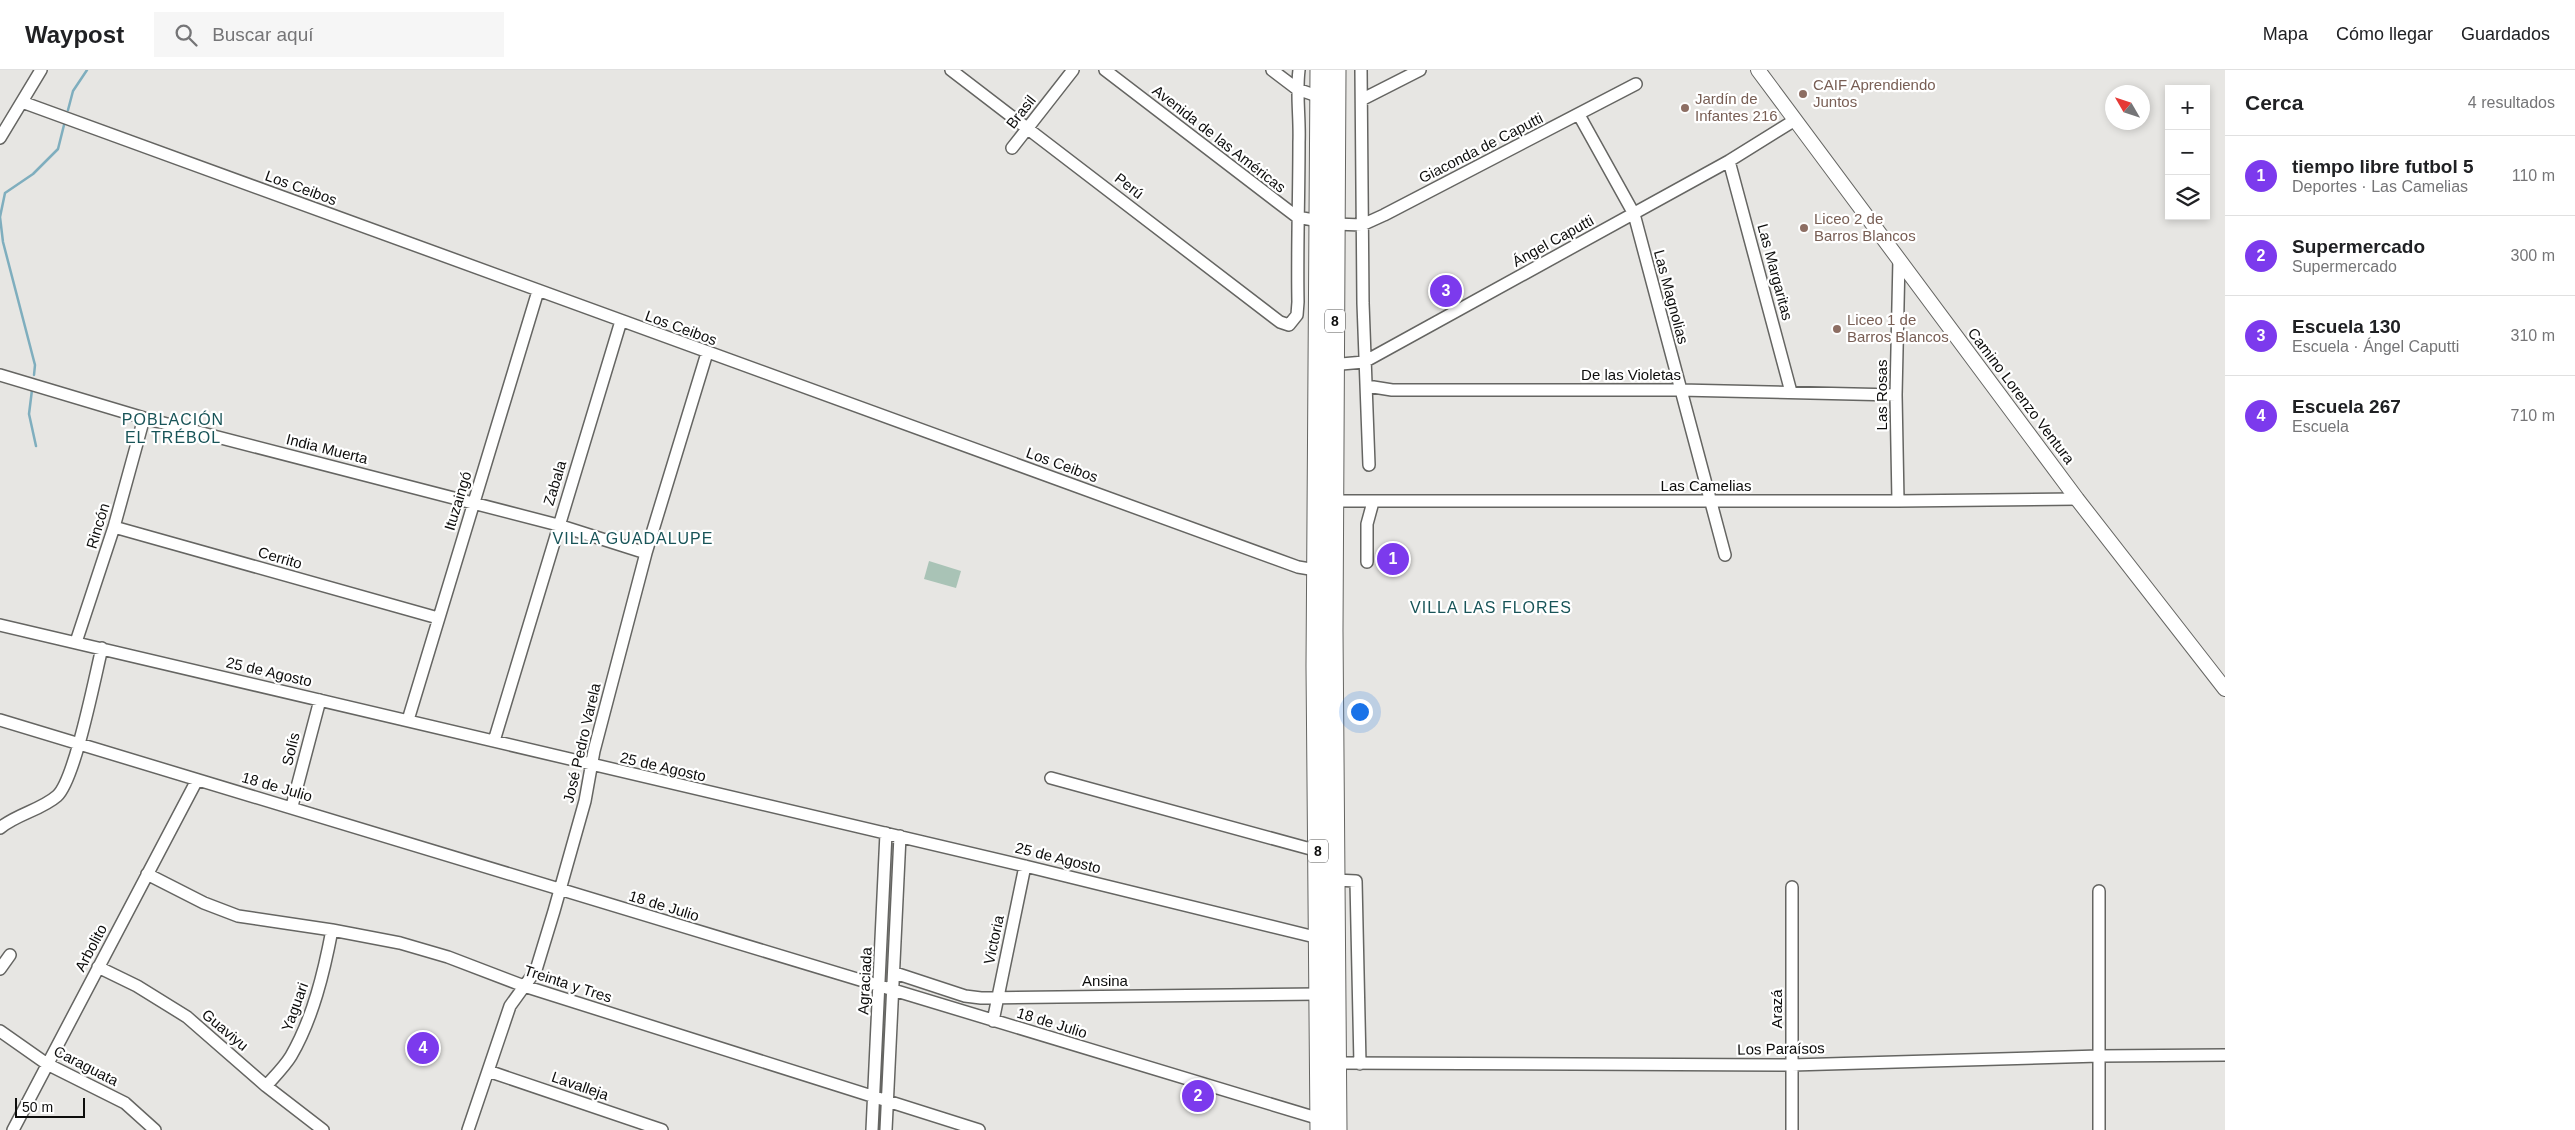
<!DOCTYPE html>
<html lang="es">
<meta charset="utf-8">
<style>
body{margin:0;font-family:Helvetica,sans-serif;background:#f6f6f6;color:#202124}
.controls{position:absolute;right:15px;top:15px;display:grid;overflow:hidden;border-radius:0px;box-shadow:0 2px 8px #0003}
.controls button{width:45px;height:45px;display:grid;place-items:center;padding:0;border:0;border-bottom:1px solid #e0e0e0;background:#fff;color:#202124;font:25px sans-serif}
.compass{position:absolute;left:2105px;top:15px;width:45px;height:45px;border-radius:50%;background:#fff;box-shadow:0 2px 8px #0003;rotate:309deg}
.scale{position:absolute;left:15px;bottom:12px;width:70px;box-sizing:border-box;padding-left:5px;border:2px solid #0d0d0c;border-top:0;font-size:14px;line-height:18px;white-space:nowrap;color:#0d0d0c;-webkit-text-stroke:4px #fff;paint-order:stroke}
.you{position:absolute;left:1359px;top:641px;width:18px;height:18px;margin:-12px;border:4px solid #fff;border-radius:50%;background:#1a73e8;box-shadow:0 0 0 8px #1a73e833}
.badge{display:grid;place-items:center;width:32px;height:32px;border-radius:50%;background:#7c3aed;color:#fff;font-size:16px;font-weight:700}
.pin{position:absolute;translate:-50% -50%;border:2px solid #fff;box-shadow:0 1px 5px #0006}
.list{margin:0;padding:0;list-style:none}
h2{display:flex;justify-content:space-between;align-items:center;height:65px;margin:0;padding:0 20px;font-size:21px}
h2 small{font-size:16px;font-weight:400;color:#757577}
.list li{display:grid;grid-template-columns:32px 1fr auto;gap:15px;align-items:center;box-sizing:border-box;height:80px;padding:0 20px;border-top:1px solid #e0e0e0}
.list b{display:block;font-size:19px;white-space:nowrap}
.list p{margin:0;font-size:16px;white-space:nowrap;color:#757577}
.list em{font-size:16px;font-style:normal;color:#757577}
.icon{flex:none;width:28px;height:28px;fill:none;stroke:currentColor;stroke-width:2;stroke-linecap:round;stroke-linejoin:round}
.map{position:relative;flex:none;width:2225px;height:1060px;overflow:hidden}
header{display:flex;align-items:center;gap:30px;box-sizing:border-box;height:70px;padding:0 25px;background:#fff;border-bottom:1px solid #e0e0e0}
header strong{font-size:24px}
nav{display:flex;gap:28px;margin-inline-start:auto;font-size:18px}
.search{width:350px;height:45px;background:#f6f6f6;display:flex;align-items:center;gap:12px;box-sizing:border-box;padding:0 18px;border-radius:0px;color:#757577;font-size:19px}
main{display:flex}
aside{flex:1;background:#fff}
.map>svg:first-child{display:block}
.green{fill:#a9c3b6}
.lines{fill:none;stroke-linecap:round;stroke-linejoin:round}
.stream{stroke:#7faebe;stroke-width:2.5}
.minor-casing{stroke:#656562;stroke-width:14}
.tertiary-casing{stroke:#656562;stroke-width:16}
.trunk-casing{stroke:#656562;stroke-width:21}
.minor{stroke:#fff;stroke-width:11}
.tertiary{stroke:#fff;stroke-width:14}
.trunk{stroke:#fff;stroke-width:19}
.education-dot{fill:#8d6e63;stroke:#fff;stroke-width:2}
.labels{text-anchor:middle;stroke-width:4.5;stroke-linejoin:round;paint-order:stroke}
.shield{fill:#fff;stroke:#565655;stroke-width:1}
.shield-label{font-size:14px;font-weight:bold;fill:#0d0d0c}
.education-label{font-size:15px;fill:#785e54;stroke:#fff;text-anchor:start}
.street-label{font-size:15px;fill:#0d0d0c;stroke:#fff}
.neighbourhood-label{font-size:16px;letter-spacing:1px;fill:#185458;stroke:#fff}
</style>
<header>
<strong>Waypost</strong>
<div class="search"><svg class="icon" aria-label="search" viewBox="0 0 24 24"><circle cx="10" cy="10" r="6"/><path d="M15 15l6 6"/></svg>Buscar aquí</div>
<nav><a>Mapa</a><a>Cómo llegar</a><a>Guardados</a></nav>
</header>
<main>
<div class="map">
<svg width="2225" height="1060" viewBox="0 0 2225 1060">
<rect width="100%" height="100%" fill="#e7e6e3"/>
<path class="green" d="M929,491L961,501L956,518L924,509Z"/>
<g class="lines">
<path class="stream" d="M68,40L73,21L87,0
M34,305L35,295L3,172L0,147L5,123L33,104L58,79L64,55
M32,320L29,344L36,376"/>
<g class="minor-casing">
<path id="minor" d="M951,0L1280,252L1289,255L1297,245L1298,232C1297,179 1299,126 1299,72C1300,48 1296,24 1299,0
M1105,0L1297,147L1319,151
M1272,0L1297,19L1320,27
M1361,0L1363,233L1369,395
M1363,29L1420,0
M22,32L1298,497L1322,501
M1579,45L1634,144L1725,485
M0,68L41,0
M1012,78L1073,0
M1729,91L1791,322
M1335,154L1362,155L1384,145L1636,14
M1330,295L1364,292L1729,91L1795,50
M0,305L144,348L558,455L646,483
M1367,316L1392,320H1680L1896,325
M1334,431H1898L2077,429
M1898,431L1896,325L1899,189
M114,457L438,548
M1367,492V454L1373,432
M0,555L1025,796L1319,868
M76,572L114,457L144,348
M0,650C441,781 880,918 1320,1049
M408,650L538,221
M494,671L621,251
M1051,708L1318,781
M292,736L320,630
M0,758C17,744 41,740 57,726C75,710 95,606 102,578
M147,804L204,833L238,846L332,860L400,873L448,887L524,916L979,1060
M1335,810L1356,811L1360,994
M1792,817V1060
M2099,821V1060
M98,897L137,916L187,947L266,1016L323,1060
M0,899L10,885
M895,903L965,926L981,928L1320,924
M993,951L1025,796
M0,961L47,994L125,1033L155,1060
M1338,993L1792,995L2099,986L2225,985
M488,1001L662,1060
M266,1016C275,1006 285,996 291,986C313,948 324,902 332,860
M13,1060L197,710
M468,1060L510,936L536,900L554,841L585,731L594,681L646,483L707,283
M872,1060L886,763
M886,1060L900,766"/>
</g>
<g class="tertiary-casing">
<path id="tertiary" d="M1758,0L2077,429L2225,619"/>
</g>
<g class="trunk-casing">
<path id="trunk" d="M1320,0L1316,596L1320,1060
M1336,0L1333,561L1337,1060"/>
</g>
<use href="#minor" class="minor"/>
<use href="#tertiary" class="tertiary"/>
<use href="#trunk" class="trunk"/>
</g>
<g class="education-dot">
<circle cx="1803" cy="24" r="5"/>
<circle cx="1685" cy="38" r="5"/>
<circle cx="1804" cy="158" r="5"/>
<circle cx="1837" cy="259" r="5"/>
</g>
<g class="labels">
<g class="shield">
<rect x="1325" y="239.5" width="20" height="23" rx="4"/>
<rect x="1308" y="769.5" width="20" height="23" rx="4"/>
</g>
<g class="shield-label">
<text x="1335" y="256">8</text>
<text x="1318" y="786">8</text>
</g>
<g class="education-label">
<text x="1813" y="20">CAIF Aprendiendo<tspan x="1813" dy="17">Juntos</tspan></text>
<text x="1695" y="34">Jardín de<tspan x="1695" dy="17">Infantes 216</tspan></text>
<text x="1814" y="154">Liceo 2 de<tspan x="1814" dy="17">Barros Blancos</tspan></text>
<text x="1847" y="255">Liceo 1 de<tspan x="1847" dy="17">Barros Blancos</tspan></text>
</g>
<g class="street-label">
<text transform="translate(1021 42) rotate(-52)" y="5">Brasil</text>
<text transform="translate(1219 69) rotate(38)" y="5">Avenida de las Américas</text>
<text transform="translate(1481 78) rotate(-27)" y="5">Giaconda de Caputti</text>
<text transform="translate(1129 116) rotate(38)" y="5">Perú</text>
<text transform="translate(301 118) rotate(20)" y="5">Los Ceibos</text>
<text transform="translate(1553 171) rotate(-29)" y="5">Ángel Caputti</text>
<text transform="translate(1775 202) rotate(75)" y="5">Las Margaritas</text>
<text transform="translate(1671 227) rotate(75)" y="5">Las Magnolias</text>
<text transform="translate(681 258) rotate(20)" y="5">Los Ceibos</text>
<text x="1631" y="310">De las Violetas</text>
<text transform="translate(1882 325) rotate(-90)" y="5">Las Rosas</text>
<text transform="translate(2021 326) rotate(53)" y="5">Camino Lorenzo Ventura</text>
<text transform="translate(327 379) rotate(14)" y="5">India Muerta</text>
<text transform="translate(1062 395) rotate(20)" y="5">Los Ceibos</text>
<text transform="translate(555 413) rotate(-73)" y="5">Zabala</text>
<text x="1706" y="421">Las Camelias</text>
<text transform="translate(458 431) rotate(-73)" y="5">Ituzaingó</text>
<text transform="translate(98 456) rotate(-73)" y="5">Rincón</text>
<text transform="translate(280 488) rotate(16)" y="5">Cerrito</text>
<text transform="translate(269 602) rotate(13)" y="5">25 de Agosto</text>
<text transform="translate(582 673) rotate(-77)" y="5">José Pedro Varela</text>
<text transform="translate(291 679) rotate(-76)" y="5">Solís</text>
<text transform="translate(663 697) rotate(13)" y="5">25 de Agosto</text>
<text transform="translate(277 717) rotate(16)" y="5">18 de Julio</text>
<text transform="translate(1058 788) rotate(14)" y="5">25 de Agosto</text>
<text transform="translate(664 836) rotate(17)" y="5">18 de Julio</text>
<text transform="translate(994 870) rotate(-78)" y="5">Victoria</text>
<text transform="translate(91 878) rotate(-62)" y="5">Arbolito</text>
<text transform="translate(865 911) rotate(-87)" y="5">Agraciada</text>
<text x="1105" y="916">Ansina</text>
<text transform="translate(568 914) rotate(18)" y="5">Treinta y Tres</text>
<text transform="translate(295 937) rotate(-70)" y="5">Yaguari</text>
<text transform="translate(1777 939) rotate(-90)" y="5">Arazá</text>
<text transform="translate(1052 953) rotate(17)" y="5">18 de Julio</text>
<text transform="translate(225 960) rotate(40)" y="5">Guaviyu</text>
<text transform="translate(1781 979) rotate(-1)" y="5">Los Paraísos</text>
<text transform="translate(86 996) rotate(27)" y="5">Caraguata</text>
<text transform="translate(580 1016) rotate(19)" y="5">Lavalleja</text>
</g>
<g class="neighbourhood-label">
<text x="173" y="355">POBLACIÓN<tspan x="173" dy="18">EL TRÉBOL</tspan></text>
<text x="633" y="474">VILLA GUADALUPE</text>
<text x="1491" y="543">VILLA LAS FLORES</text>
</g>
</g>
</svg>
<div class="controls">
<button>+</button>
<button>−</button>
<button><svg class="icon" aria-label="layers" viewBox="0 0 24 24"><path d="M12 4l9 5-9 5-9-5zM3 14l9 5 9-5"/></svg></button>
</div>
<svg class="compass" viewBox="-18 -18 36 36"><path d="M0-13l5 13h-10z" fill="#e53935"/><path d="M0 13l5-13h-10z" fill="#757577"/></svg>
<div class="scale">50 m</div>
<div class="you"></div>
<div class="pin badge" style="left:1393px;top:489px">1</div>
<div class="pin badge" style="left:1198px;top:1026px">2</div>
<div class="pin badge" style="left:1446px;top:221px">3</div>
<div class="pin badge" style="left:423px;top:978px">4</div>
</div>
<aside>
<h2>Cerca<small>4 resultados</small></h2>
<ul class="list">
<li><span class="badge">1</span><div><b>tiempo libre futbol 5</b><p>Deportes · Las Camelias</p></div><em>110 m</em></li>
<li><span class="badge">2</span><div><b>Supermercado</b><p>Supermercado</p></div><em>300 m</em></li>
<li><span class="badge">3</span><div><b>Escuela 130</b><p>Escuela · Ángel Caputti</p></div><em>310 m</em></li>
<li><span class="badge">4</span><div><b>Escuela 267</b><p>Escuela</p></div><em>710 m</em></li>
</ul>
</aside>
</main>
